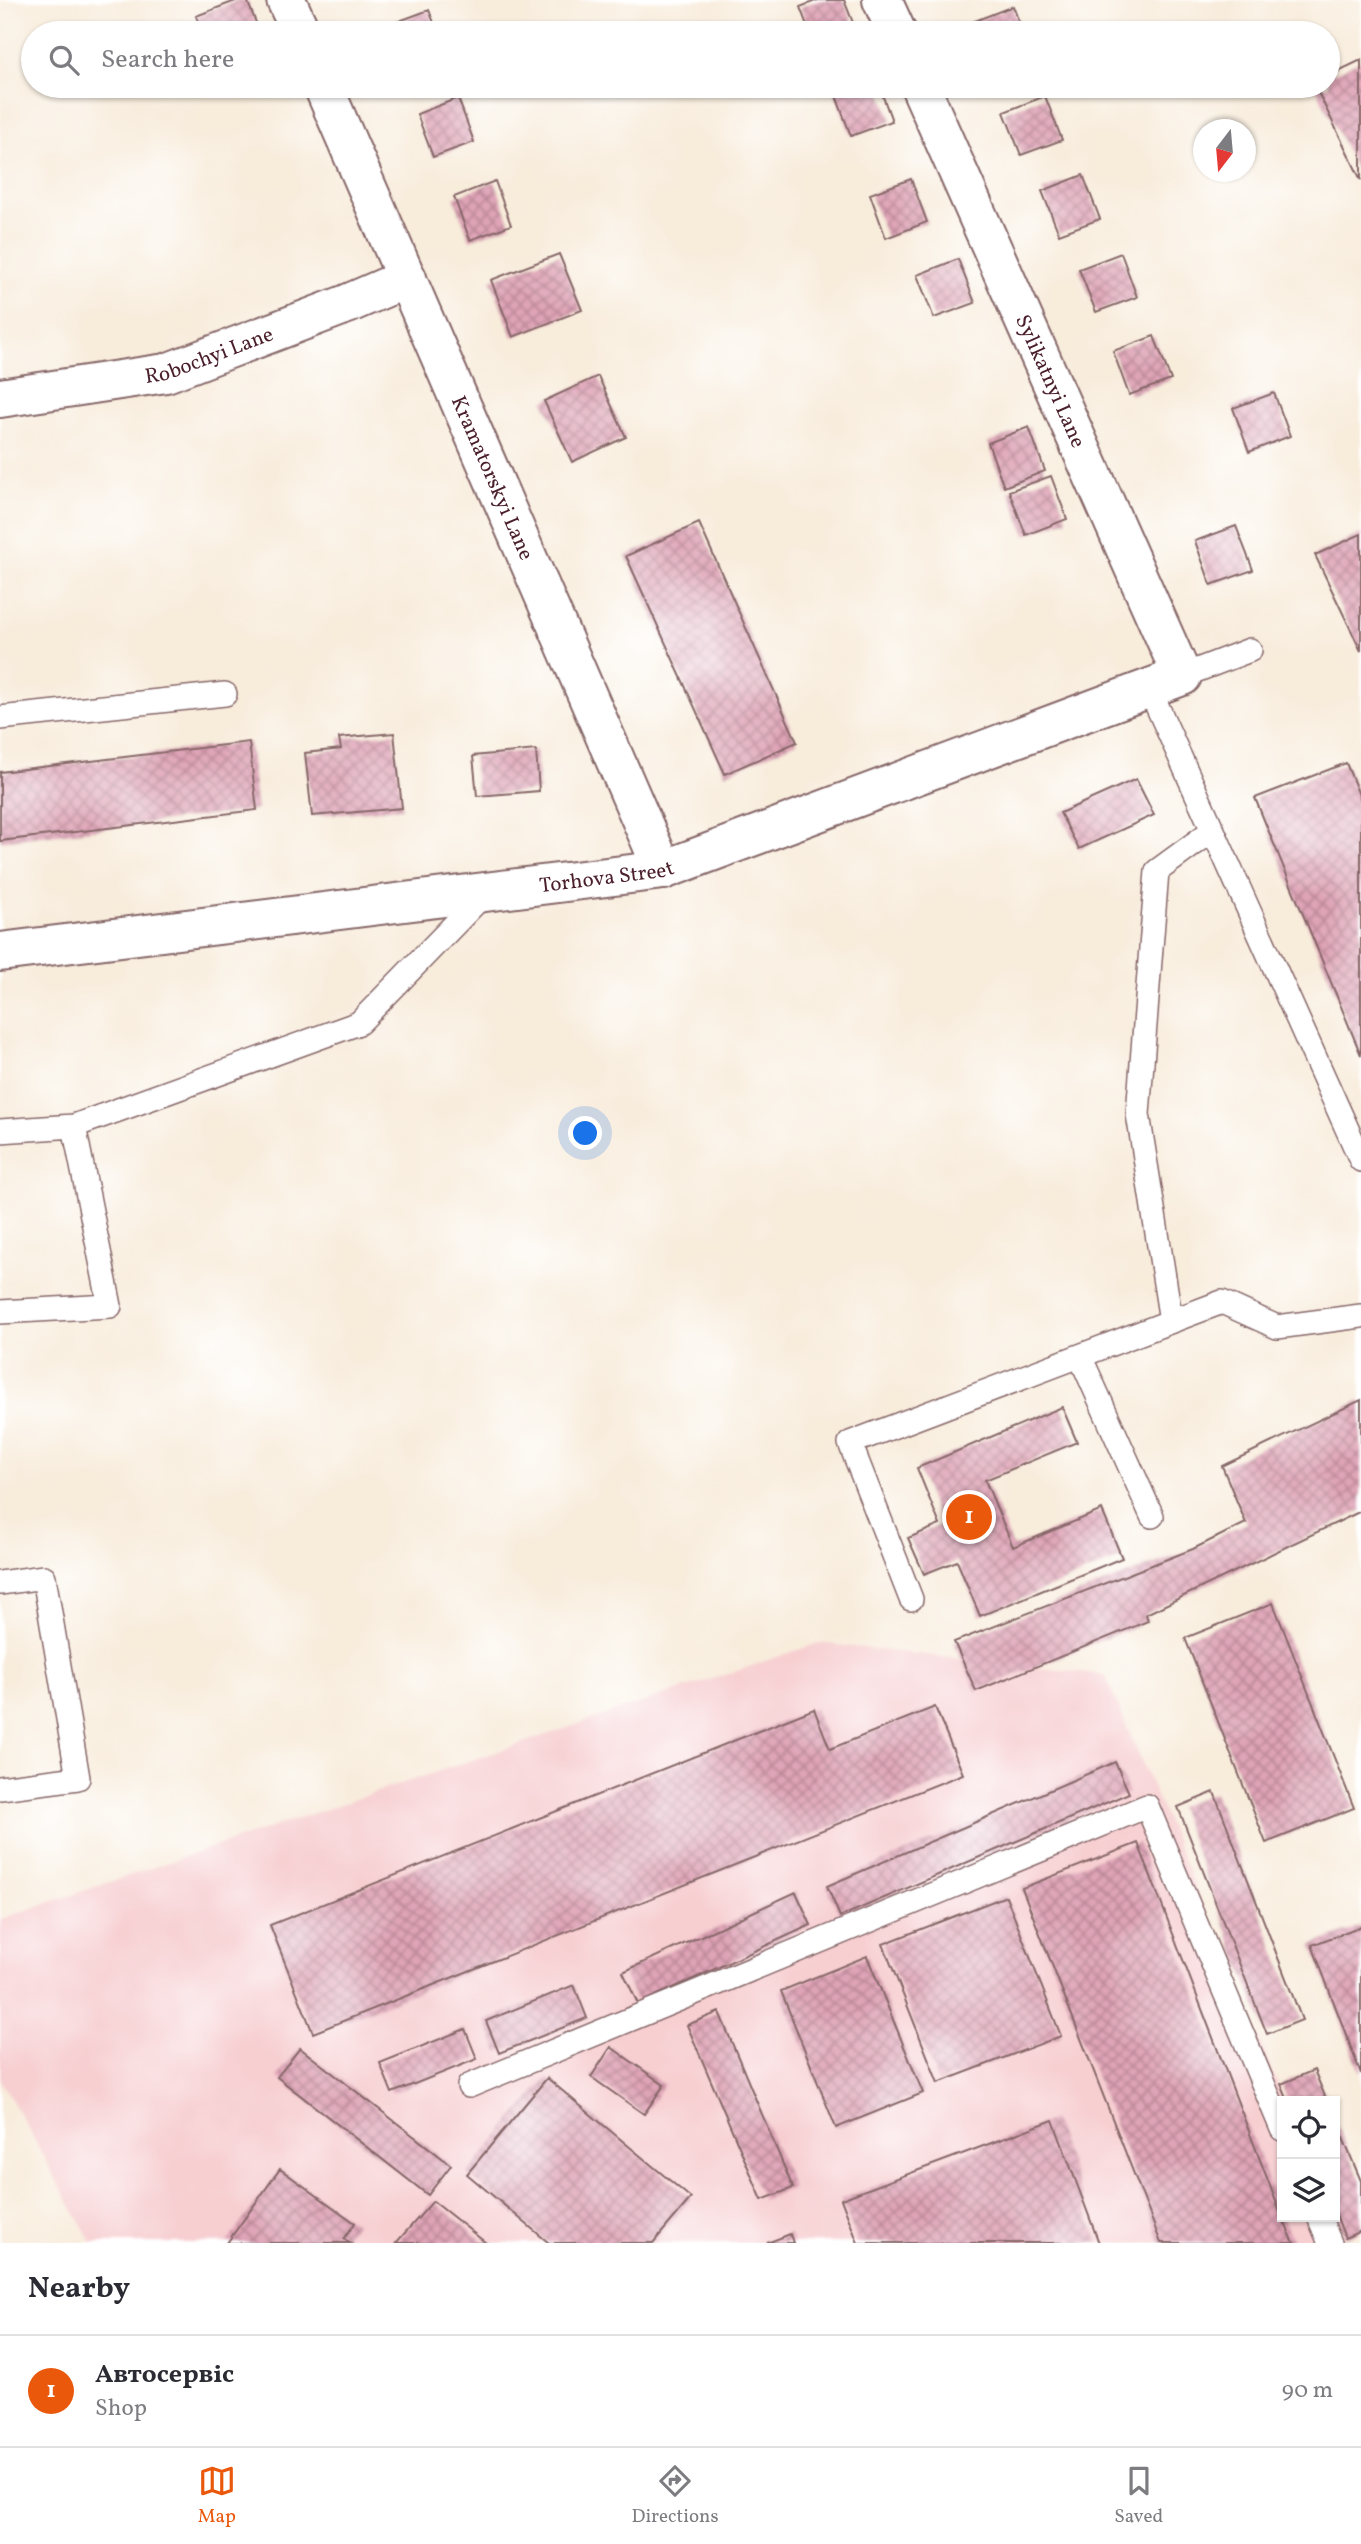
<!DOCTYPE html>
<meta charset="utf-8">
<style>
body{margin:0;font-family:Vollkorn,serif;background:#f7f7f7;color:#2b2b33}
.controls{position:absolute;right:21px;bottom:21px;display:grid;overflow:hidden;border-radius:0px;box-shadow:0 2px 5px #0004}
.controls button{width:63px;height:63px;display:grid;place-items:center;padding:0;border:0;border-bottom:2px solid #e1e1e2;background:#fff;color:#2b2b33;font:35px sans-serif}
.compass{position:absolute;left:1193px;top:119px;width:63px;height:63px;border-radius:50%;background:#fff;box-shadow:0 2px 5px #0004;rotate:196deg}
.you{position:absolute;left:586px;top:1134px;width:24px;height:24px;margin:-18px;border:5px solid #fff;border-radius:50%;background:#1a73e8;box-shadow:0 0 0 10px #1a73e833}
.badge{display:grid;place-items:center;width:46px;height:46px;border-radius:50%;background:#ea580c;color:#fff;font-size:23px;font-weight:700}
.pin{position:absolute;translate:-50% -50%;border:4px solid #fff;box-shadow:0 2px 7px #0006}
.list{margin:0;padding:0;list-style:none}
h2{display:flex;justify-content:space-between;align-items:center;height:91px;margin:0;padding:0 28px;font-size:30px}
h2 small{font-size:23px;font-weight:400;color:#7c7c81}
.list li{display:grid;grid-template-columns:46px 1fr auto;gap:21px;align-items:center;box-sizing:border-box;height:112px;padding:0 28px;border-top:2px solid #e1e1e2}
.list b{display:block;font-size:26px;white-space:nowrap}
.list p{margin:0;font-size:23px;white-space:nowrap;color:#7c7c81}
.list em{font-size:23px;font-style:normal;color:#7c7c81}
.icon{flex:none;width:38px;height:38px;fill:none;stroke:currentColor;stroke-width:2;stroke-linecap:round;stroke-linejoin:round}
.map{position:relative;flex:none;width:1361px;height:2243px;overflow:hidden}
.search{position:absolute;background:#fff;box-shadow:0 2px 5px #0004;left:21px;right:21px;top:21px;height:77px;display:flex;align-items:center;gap:18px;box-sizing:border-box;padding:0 24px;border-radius:38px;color:#7c7c81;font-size:26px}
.sheet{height:203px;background:#fff}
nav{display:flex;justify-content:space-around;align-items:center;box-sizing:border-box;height:98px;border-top:2px solid #e1e1e2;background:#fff;font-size:19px;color:#7c7c81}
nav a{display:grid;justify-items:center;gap:4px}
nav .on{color:#ea580c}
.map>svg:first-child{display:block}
.built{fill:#f7cfd1}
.building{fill:url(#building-cross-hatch)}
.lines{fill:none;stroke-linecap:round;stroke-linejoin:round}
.service-casing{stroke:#876769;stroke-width:26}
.minor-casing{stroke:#876769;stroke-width:42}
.service{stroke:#fff;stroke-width:23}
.minor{stroke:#fff;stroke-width:38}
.labels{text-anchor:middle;stroke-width:5;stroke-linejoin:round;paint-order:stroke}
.street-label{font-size:21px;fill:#4a1f2b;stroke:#fff}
</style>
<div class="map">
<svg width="1361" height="2243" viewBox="0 0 1361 2243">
<defs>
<pattern id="building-cross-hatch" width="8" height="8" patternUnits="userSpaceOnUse" patternTransform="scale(1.75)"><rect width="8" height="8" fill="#dfa4b7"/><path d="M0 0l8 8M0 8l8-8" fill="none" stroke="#b78595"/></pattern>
</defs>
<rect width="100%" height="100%" fill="#fff"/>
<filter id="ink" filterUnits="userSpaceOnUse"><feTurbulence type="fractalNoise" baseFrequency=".0143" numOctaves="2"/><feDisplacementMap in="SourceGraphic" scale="14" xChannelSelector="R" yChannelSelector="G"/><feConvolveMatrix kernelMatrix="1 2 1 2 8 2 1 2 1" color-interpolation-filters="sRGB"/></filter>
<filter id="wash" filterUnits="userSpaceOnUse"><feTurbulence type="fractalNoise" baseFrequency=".00686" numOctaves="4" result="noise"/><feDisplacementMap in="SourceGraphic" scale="28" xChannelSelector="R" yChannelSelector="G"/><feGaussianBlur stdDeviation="1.57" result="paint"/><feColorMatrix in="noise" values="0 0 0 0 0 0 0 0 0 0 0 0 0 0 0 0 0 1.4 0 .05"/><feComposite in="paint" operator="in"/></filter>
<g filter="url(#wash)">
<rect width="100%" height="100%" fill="#f8ecdb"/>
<path class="built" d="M819,1643L1105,1675L1285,2101H1282V2217H1333L1344,2243H92L0,2079V1919Z"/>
<g id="blocks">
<path class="building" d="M238,0H247L260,33H203L196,16Z
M818,0H844L857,33H810L800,7Z
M1013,6L1023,33H976L972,22Z
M429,10L438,33H391L388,25Z
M1361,60V180L1315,86H1328V76Z
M854,86H879L892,121L851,136L835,93Z
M1045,96L1062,140L1021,155L1004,112Z
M458,98L474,142L433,157L417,114Z
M1083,175L1100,219L1059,234L1042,191Z
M911,179L927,222L886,238L870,194Z
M495,181L511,225L470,240L454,197Z
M1121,253L1137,297L1096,312L1079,269Z
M559,254L582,310L513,337L491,280Z
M958,259L975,303L934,318L917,275Z
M1154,336L1171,380L1129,395L1113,351Z
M598,376L626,437L572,462L544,401Z
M1274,393L1290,436L1249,452L1233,408Z
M1029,427L1045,471L1004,487L988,443Z
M1051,476L1067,519L1026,535L1009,491Z
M699,523L797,742L725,774L626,556Z
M1236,526L1253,570L1211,585L1195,541Z
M1361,534V651L1315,555Z
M394,733L402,808L312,816L305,753L341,749L339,738Z
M249,742L257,810L0,841V772Z
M536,750L539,791L477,796L473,756Z
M1346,763L1361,800V1055L1255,798Z
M1136,779L1154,815L1079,849L1060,813Z
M1361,1400V1511L1146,1614L1148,1621L976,1691L954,1642L1193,1549L1246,1523L1222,1466Z
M1062,1407L1077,1442L985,1480L1013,1547L1102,1510L1122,1558L980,1616L957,1561L924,1574L908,1538L940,1525L917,1468Z
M1273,1603L1354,1808L1266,1843L1185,1638Z
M935,1707L963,1774L313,2033L270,1925L814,1709L830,1749Z
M1115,1762L1129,1793L840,1917L827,1886Z
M1214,1792L1302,2020L1267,2034L1178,1807Z
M1138,1843L1282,2217L1294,2243H1161L1022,1888Z
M796,1892L811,1925L638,2004L623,1972Z
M1006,1896L1061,2036L938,2083L883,1944Z
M1361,1926V2074L1312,1945Z
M867,1956L923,2093L836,2128L781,1991Z
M574,1985L587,2018L499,2053L486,2021Z
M719,2012L793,2188L762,2200L687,2025Z
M465,2029L477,2059L392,2093L380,2063Z
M611,2047L664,2085L644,2114L591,2077Z
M300,2048L451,2165L428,2195L277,2077Z
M1314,2070L1327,2101H1288L1281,2084Z
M547,2078L691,2198L653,2243H549L467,2174Z
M1335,2119L1361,2181V2231L1345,2238L1335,2212Z
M1053,2120L1099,2243H858L841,2199Z
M280,2169L355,2223L344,2239L350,2243H227Z
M433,2201L486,2243H396Z
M790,2234L793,2243H767Z"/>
</g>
</g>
<g filter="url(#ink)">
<use href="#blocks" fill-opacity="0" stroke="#876769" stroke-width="2"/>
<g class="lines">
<g class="service-casing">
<path id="service" d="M1182,676L1250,650
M1149,688L1361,1160
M0,718L225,694
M74,1126L359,1023L485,893
M0,1131L74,1126L110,1306L0,1312
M1171,1321L1138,1114L1157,871L1213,830
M1080,1356L1152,1516
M0,1583L44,1577L78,1778L0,1788
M911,1599L850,1443L1222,1302L1277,1327L1361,1316
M469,2086L1147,1806L1282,2129
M1319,2217L1330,2243"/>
</g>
<g class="minor-casing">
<g id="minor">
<path d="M286,0L301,33"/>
<path d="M882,0L897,33"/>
<path id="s1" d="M323,86L663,870"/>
<path id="s2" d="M0,398L166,373L347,304L407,278"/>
<path id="s3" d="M0,952L663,870L1182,676L920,86"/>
</g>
</g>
<use href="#service" class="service"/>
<use href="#minor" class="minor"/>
</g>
</g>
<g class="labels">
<g class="street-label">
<text dy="7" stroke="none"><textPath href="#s2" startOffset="214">Robochyi Lane</textPath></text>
<text transform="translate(1051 381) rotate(66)" y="7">Sylikatnyi Lane</text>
<text dy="7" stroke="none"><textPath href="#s1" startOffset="427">Kramatorskyi Lane</textPath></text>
<text dy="7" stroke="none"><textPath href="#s3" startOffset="611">Torhova Street</textPath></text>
</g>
</g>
</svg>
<div class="controls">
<button><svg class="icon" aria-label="locate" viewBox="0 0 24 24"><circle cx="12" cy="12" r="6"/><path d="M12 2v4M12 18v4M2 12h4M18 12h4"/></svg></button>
<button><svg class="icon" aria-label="layers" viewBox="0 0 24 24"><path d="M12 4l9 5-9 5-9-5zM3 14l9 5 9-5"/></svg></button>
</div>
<svg class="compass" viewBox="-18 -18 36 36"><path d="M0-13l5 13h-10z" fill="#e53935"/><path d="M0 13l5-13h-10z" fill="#7c7c81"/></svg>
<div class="you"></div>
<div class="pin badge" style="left:969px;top:1517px">1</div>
<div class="search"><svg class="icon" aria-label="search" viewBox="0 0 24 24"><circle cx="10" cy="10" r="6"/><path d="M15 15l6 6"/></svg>Search here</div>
</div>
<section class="sheet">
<h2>Nearby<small></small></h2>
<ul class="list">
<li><span class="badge">1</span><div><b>Автосервіс</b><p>Shop</p></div><em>90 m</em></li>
</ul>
</section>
<nav>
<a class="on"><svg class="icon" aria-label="map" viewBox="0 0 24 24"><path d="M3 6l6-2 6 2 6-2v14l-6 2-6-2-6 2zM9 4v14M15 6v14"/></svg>Map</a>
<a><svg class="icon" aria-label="directions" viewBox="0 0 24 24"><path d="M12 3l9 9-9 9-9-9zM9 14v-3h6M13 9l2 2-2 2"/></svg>Directions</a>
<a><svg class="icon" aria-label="saved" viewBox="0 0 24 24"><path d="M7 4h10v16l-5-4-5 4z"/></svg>Saved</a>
</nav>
